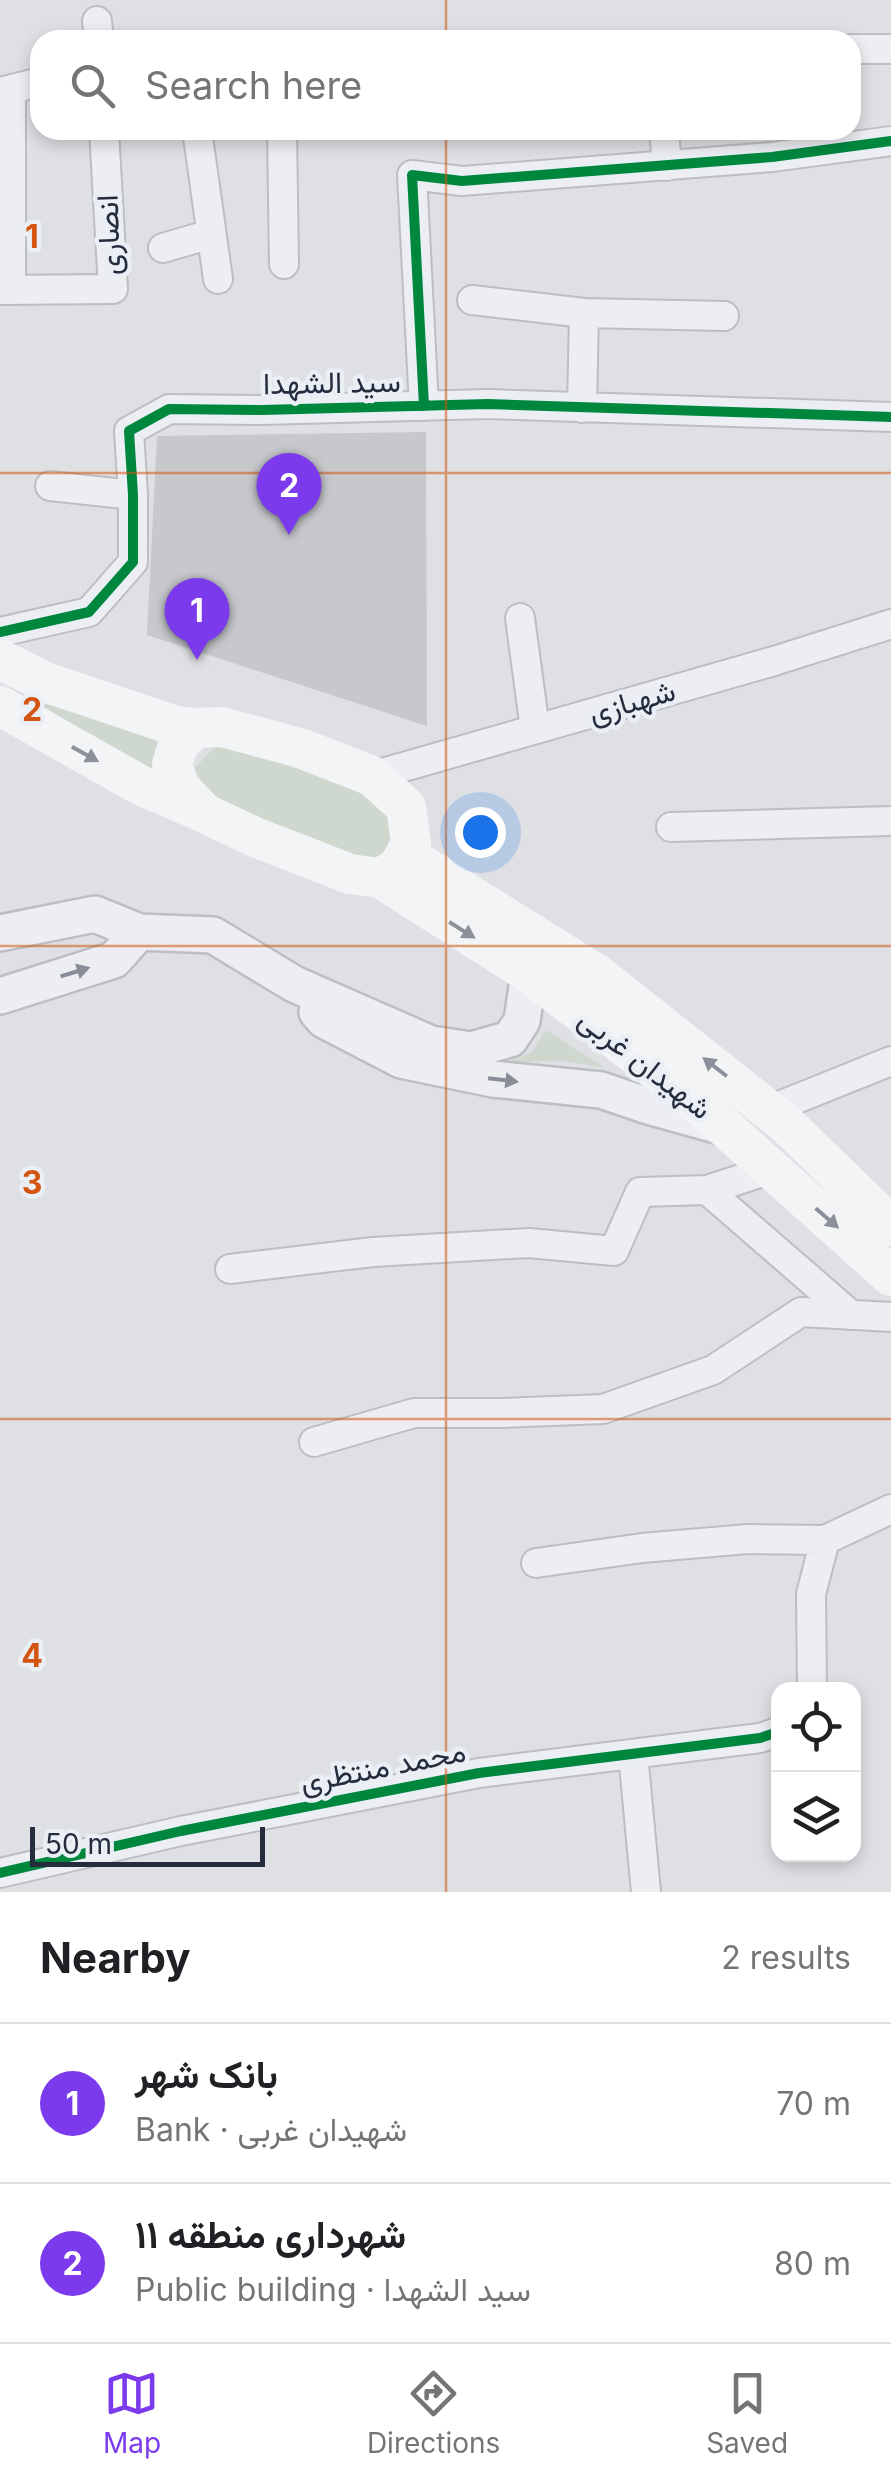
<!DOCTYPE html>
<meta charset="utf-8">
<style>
body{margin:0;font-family:Inter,Vazirmatn,sans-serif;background:#f6f6f6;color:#202124}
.controls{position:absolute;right:30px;bottom:30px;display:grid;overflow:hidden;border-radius:20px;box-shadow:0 5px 15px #0003}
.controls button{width:90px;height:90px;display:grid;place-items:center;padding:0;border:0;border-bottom:2px solid #e0e0e0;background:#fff;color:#202124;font:50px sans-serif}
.scale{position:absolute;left:30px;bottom:25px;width:235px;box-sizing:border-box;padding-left:10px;border:5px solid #242c3e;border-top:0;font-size:28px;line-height:35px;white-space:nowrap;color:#242c3e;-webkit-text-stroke:8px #eaeef5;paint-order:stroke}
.you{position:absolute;left:480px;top:832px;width:35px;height:35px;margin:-25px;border:8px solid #fff;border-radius:50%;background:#1a73e8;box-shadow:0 0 0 15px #1a73e833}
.badge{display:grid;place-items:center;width:65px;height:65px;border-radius:50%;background:#7c3aed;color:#fff;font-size:32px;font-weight:700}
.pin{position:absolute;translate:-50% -82px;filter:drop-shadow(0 2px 5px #0008)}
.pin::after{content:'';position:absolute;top:52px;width:35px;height:30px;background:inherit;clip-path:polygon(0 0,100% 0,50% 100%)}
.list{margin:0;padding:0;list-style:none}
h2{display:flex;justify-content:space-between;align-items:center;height:130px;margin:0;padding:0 40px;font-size:42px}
h2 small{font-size:32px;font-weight:400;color:#757577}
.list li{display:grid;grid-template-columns:65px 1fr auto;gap:30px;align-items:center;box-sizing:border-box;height:160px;padding:0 40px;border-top:2px solid #e0e0e0}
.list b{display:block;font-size:38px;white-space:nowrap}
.list p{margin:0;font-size:32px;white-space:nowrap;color:#757577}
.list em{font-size:32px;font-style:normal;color:#757577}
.icon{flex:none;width:55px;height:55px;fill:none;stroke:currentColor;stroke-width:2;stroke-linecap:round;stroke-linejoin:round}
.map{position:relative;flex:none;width:891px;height:1892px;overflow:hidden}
.search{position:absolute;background:#fff;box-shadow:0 5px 15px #0003;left:30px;right:30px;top:30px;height:110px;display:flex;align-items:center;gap:25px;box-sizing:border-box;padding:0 35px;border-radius:30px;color:#757577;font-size:38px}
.sheet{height:450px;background:#fff}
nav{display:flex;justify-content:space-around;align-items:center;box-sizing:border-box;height:140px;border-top:2px solid #e0e0e0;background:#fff;font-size:28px;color:#757577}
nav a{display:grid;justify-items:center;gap:5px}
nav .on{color:#7c3aed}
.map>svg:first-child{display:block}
.green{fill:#ced8ce}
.building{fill:#c6c8cc}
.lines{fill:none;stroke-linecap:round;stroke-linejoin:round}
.minor-casing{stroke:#bcbec2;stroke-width:32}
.tertiary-casing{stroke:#bcbec2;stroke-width:40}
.minor{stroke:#edeef1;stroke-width:28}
.tertiary{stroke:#edeef1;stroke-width:35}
.secondary{stroke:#f2f4f5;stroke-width:40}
.cycleway-casing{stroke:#eaeef5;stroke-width:16}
.cycleway{stroke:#00873e;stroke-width:10}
.oneway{fill:#8b909a}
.oneway2{fill:#888d98}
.grid{fill:none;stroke:#d45411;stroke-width:2.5;stroke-opacity:0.55}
.labels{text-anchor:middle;stroke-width:9;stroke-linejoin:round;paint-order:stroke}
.street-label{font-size:30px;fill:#242c3e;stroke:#eaeef5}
.grid-label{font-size:32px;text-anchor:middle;font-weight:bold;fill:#d45411;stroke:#eaeef5;stroke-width:9;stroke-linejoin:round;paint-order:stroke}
</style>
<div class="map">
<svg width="891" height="1892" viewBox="0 0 891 1892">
<rect width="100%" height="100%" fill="#dee0e4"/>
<path class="green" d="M35,701L160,737L152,774Z
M216,746H239L374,796L392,820L394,844L370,861L225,809L204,790L195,768Z
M546,1030L605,1068L564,1061L508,1062L532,1052Z"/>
<path class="building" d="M426,432L427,726L147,635L157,436Z"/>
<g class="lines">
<g class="minor-casing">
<path id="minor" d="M97,21L99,40
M851,49H891
M0,92L40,82
M197,130L218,279
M282,130L284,264
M664,130L667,166
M163,248L211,234
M0,290L113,289L104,130
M11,290V90
M472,300L584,313L724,316
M424,406L412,175L462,181L772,157L891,141
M582,408L584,313
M50,486L133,495
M520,618L535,729
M0,632L89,612L133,562V495L129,431L169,409L262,410L488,404L891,417
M372,776L774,661L891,624
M671,827L891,821
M769,1110L891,1061
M707,1190L851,1315
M230,1269L373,1252L529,1243L614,1251L640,1192L707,1190L772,1169
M314,1442L414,1413H502L603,1409L713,1370L801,1312L891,1317
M536,1563L642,1548L748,1539L825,1540
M812,1690L811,1594L825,1540L891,1509
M633,1754L646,1892
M0,1873L181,1831L479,1773L760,1738L778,1732"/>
</g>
<g class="tertiary-casing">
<path id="tertiary" d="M0,933L95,914L139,932L213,935L294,984L431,1044L471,1050L510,1039L522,1021L529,973
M0,996L114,960L139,932
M317,1012L324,1020L401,1060L493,1079L601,1090L648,1106L723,1127"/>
</g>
<use href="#minor" class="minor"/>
<use href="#tertiary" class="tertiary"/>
<path class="secondary" d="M0,659L45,682L176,726L195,728
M0,706L142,786L200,811
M222,727L300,748L372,776L406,807L411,843L398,868L380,878L350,874L257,838L204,813L178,785L172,764L178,745L195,728Z
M406,855L598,975L786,1124L891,1226
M380,878L529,973L694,1100L891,1276"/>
<g class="cycleway-casing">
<path id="cycleway" d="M424,406L412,175L462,181L772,157L891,141
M0,632L89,612L133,562V495L129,431L169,409L262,410L488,404L891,417
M0,1873L181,1831L479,1773L760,1738L778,1732"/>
</g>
<use href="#cycleway" class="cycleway"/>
</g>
<defs><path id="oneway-solid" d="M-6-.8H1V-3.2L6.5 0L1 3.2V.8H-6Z" transform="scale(2.5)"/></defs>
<g class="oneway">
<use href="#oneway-solid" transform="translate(85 754) rotate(29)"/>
<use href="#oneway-solid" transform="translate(462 930) rotate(32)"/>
<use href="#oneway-solid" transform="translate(715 1067) rotate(-142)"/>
<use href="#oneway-solid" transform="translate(827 1218) rotate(41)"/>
</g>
<g class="oneway2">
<use href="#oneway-solid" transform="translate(75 972) rotate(-17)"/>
<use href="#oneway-solid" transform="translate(503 1080) rotate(7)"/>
</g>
<path class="grid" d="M446,0V40M446,130V1892M0,473H891M0,946H891M0,1419H891"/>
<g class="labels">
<g class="street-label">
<text transform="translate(109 235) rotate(-92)" y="10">انصاری</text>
<text transform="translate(332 383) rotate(-1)" y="10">سید الشهدا</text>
<text transform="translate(632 702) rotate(-16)" y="10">شهبازی</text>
<text transform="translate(645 1064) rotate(38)" y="10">شهیدان غربی</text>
<text transform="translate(383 1767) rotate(-11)" y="10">محمد منتظری</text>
</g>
</g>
<g class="grid-label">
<text x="32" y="248">1</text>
<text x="32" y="721">2</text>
<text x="32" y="1194">3</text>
<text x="32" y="1667">4</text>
</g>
</svg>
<div class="controls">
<button><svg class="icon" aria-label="locate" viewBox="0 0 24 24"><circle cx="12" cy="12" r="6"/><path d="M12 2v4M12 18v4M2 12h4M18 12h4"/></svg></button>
<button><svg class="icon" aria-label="layers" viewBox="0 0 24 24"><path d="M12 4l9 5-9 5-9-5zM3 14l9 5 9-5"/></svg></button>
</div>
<div class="scale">50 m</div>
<div class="you"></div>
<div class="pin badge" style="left:197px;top:660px">1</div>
<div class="pin badge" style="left:289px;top:535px">2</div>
<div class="search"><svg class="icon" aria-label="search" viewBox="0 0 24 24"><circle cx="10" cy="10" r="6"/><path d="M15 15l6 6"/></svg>Search here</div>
</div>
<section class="sheet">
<h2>Nearby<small>2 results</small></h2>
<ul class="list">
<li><span class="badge">1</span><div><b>بانک شهر</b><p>Bank · شهیدان غربی</p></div><em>70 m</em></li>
<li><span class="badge">2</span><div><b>شهرداری منطقه ۱۱</b><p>Public building · سید الشهدا</p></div><em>80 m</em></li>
</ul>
</section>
<nav>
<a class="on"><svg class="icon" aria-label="map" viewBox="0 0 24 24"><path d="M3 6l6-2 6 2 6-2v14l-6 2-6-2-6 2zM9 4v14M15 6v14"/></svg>Map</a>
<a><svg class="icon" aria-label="directions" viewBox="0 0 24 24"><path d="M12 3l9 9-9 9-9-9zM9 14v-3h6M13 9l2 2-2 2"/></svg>Directions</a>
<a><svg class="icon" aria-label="saved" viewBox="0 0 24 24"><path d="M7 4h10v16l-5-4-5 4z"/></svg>Saved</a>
</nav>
